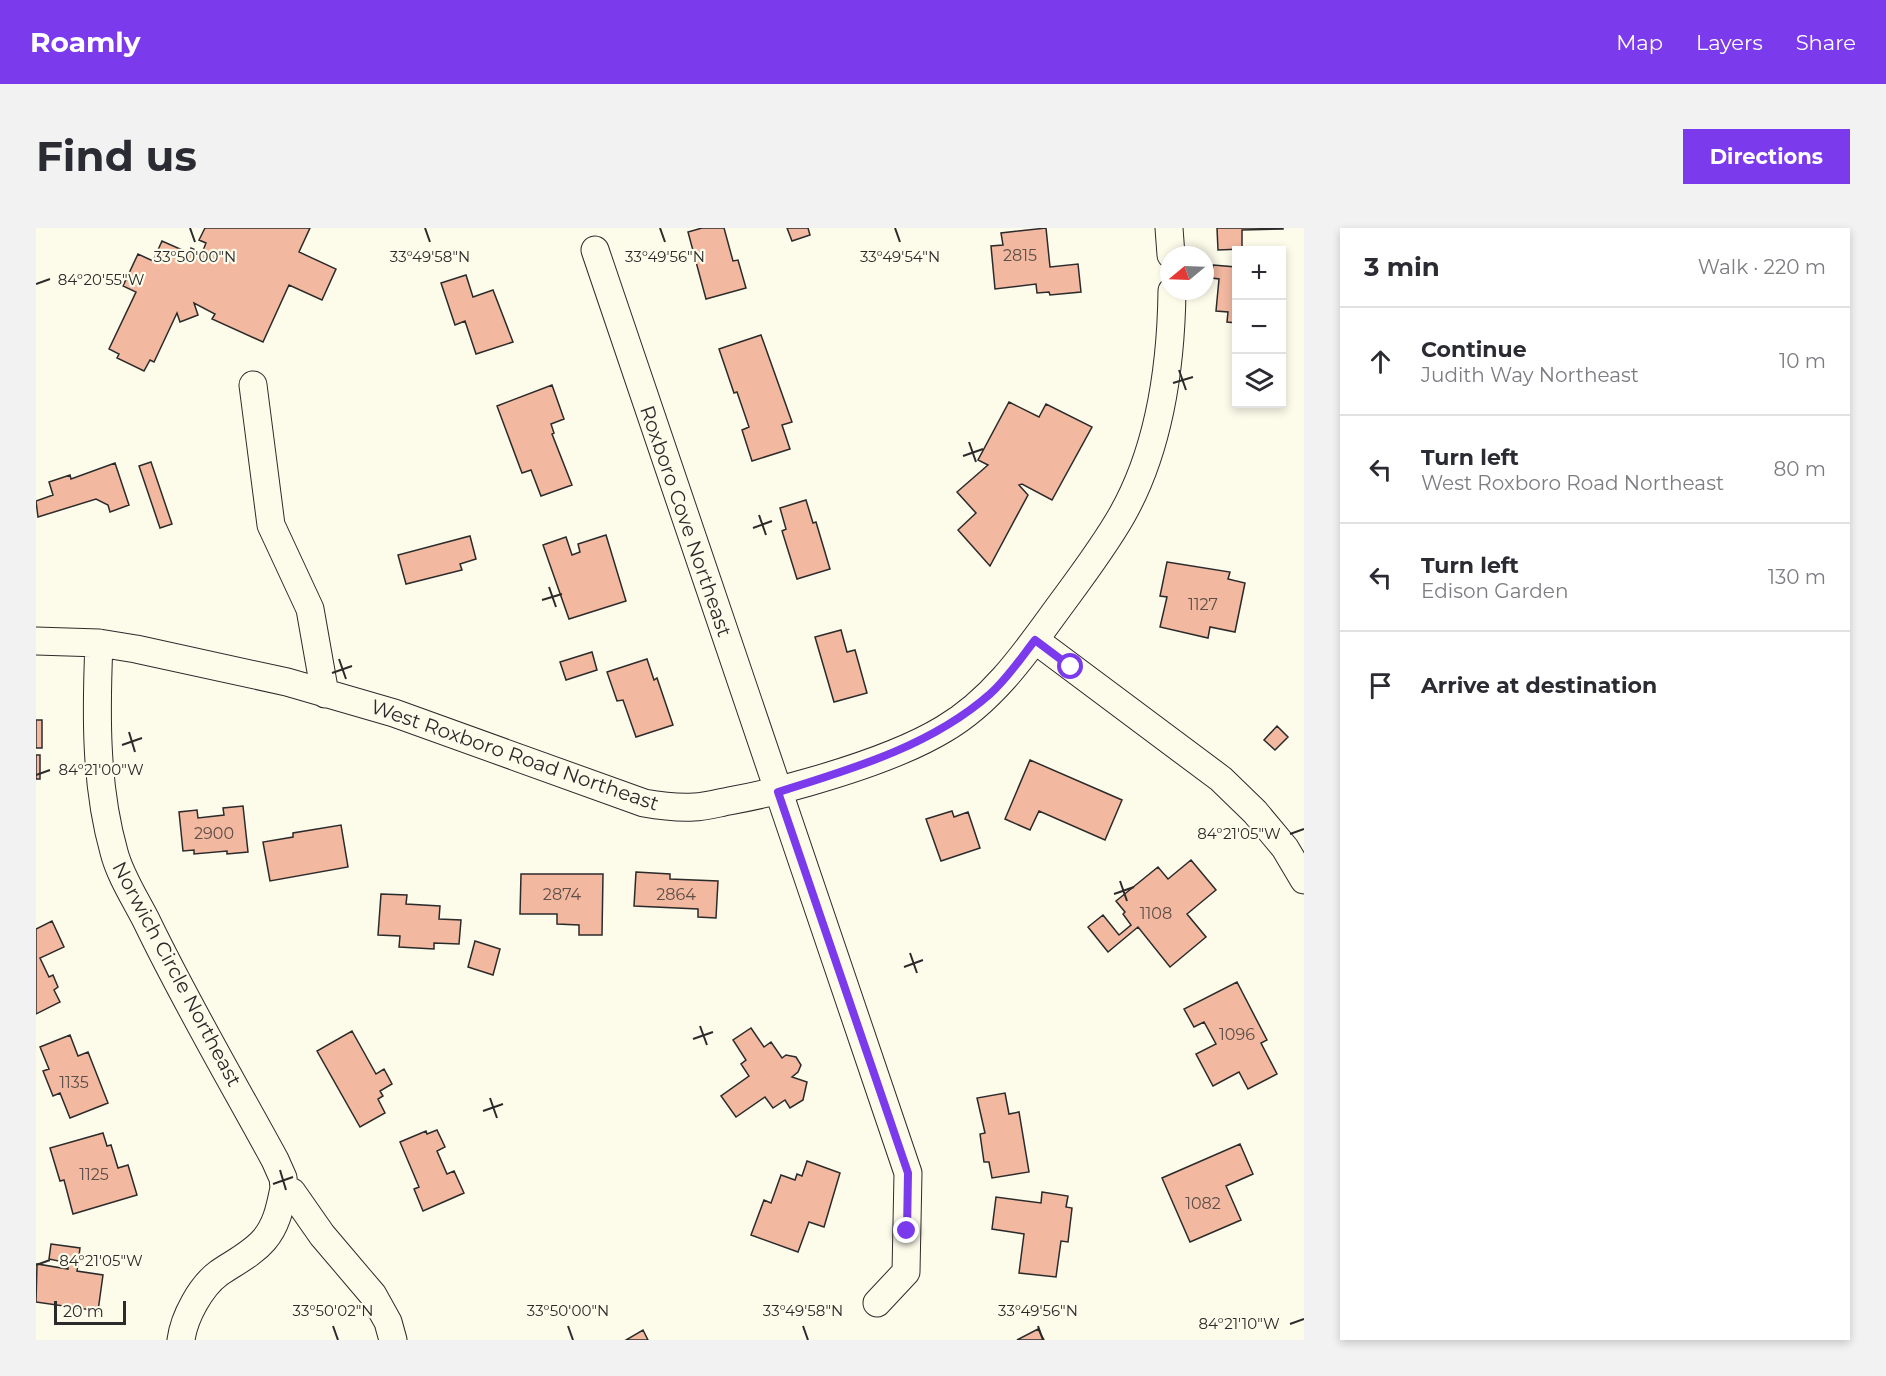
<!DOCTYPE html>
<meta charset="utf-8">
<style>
body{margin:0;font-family:Montserrat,sans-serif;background:#f2f2f3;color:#2b2b33}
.controls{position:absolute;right:18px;top:18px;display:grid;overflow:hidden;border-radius:0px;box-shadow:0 3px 9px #0003}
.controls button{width:54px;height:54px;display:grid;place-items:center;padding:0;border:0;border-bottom:2px solid #e1e1e2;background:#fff;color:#2b2b33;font:30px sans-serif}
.compass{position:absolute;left:1124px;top:18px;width:54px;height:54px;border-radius:50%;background:#fff;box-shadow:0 3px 9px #0003;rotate:251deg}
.scale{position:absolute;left:18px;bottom:15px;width:72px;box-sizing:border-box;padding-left:6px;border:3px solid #2b2b2b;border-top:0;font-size:16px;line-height:21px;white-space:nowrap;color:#2b2b2b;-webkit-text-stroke:4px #fdfbea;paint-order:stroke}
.stop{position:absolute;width:18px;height:18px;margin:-14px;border:4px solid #7c3aed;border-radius:50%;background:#fff}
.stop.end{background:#7c3aed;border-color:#fff;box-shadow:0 2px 6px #0008}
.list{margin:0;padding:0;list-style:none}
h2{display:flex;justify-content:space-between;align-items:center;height:78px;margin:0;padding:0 24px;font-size:26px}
h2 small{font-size:20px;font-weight:400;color:#7c7c81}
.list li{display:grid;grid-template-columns:39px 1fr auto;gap:18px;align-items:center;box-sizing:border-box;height:108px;padding:0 24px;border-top:2px solid #e1e1e2}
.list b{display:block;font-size:22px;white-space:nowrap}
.list p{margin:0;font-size:20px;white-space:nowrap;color:#7c7c81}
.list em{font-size:20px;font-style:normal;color:#7c7c81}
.icon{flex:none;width:33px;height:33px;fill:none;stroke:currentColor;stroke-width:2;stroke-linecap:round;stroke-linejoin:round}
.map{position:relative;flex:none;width:1268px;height:1112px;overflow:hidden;border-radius:0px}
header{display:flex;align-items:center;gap:36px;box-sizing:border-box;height:84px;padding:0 30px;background:#7c3aed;color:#fff}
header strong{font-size:28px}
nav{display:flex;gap:33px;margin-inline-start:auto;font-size:21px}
.intro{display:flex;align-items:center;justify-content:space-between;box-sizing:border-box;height:144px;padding:0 36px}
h1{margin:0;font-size:42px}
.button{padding:15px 27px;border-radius:0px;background:#7c3aed;color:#fff;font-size:21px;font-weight:700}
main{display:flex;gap:36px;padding:0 36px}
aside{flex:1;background:#fff;border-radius:0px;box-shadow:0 3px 9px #0003}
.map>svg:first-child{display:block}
.building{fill:#f2b8a0;stroke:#2b2b2b;stroke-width:1.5}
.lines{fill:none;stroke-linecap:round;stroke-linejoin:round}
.minor-casing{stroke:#2b2b2b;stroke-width:29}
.minor{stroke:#fdfbea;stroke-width:27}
.route{stroke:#7c3aed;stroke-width:8}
.ticks{fill:none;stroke:#2b2b2b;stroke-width:2}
.labels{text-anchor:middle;stroke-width:4.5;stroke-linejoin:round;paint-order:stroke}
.number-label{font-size:16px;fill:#5d4e48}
.street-label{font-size:20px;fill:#2b2b2b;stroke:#fdfbea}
.ticks-label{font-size:15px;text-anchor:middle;fill:#2b2b2b;stroke:#fdfbea;stroke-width:4.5;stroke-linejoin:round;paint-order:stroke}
</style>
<header>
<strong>Roamly</strong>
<nav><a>Map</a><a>Layers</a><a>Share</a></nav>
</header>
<div class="intro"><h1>Find us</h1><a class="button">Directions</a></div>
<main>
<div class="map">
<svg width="1268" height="1112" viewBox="0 0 1268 1112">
<rect width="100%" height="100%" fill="#fdfbea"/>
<path class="building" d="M169,0H274L263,24L300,41L286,72L253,57L227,114L176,91L179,86L158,75L162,87L144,94L141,85L118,134L114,132L108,143L81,130L83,126L73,121L100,64L87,58L102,26L117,33L126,13L153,25L155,20L166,25L170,15L163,12Z
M666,0H688L697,33L702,32L710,60L670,71L652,4Z
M751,0H772L774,7L756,13Z
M1010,0L1014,39L1042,36L1045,64L1014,67L1013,64L1001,65L1000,56L959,61L955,18L967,17L965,5Z
M1181,0H1247V1L1206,2V21L1182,22Z
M1177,37L1200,39V95L1191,94L1192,84L1180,83L1183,51L1176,50Z
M430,47L437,69L457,62L477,114L440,126L429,93L419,97L405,55Z
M725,107L756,194L746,197L754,221L716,233L706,202L713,199L701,164L698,165L683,121Z
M516,157L528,191L515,196L518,205L516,206L536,257L505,268L495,242L486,245L461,178Z
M973,174L1003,189L1010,176L1056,199L1016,272L986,256L983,257L992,267L954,338L922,302L940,285L921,264L952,237L942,232Z
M115,234L136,296L124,300L103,238Z
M79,235L93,277L74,284L72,277L60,271L2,289L0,273L17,267L13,254L34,247L35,251Z
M770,272L777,295L780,294L794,341L761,351L746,303L750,301L744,280Z
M570,307L590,373L533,391L507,317L530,309L536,327L544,324L542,316Z
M434,308L440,331L424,336L426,342L370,356L362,327Z
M1131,334L1194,344L1192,351L1209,355L1199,404L1174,399L1172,410L1124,399L1131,369L1124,368Z
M805,402L811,424L819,422L831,465L798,474L779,409Z
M556,424L561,442L530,452L524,434Z
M611,431L618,452L621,450L637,497L600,509L587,472L581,473L571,444Z
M0,492H6V520H0Z
M1241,498L1252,509L1239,522L1228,512Z
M0,527H4V551H0Z
M994,532L1086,572L1069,612L1003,583L994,602L969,591Z
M207,578L212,624L191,626V623L158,626V622L147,623L143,584L161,582L162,590L188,587L187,580Z
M916,583L918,589L932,584L944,620L905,633L890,591Z
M305,597L312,639L234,653L227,614L257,609V605Z
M1155,632L1180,662L1151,686L1170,709L1134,739L1102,699L1072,724L1052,699L1067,687L1083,707L1095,697L1087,686L1089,684L1080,673L1122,639L1132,651Z
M600,644L634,646V651L682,653L680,690L662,689V681L598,678Z
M485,646H567L566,707H543V697L521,696V686H484Z
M345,666L371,667L370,676L404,678L403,691L425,692L423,716L398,715V721L363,719L364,708L342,707Z
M16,693L28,719L4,730L13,749L17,747L22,759L18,762L24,774L0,786V701Z
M439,713L464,721L457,747L432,739Z
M1201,754L1231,812L1225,815L1241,846L1212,861L1203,844L1177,858L1160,826L1180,816L1168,794L1158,799L1148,781Z
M715,800L728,819L735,814L746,830L750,827L760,829L765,837L762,844L756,849L771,854L767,872L754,880L749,872L737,880L729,869L700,889L685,868L713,848L705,836L710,832L697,812Z
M316,803L340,846L348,841L356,856L344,863L347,868L342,871L349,885L324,899L281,823Z
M34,807L42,828L52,824L72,875L34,890L24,865L17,868L7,843L13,841L4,819Z
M969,865L973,886L983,884L993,944L956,950L953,934H948L944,906L949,905L941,870Z
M401,902L409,919L401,923L411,946L418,943L428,965L387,983L378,961L383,959L364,914L390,903L391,906Z
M67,905L71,918L75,917L82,940L92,937L101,967L37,986L28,952L24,953L14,920Z
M1204,916L1217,946L1190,958L1205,992L1154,1014L1126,950Z
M771,933L804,945L788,999L773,994L762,1024L715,1007L728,972L735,975L745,947L759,952L761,946L766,948Z
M1006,964L1032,968L1030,979L1036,980L1032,1014L1025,1013L1020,1049L983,1045L988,1006L956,1001L960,969L1005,975Z
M15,1016L44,1020L41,1043L67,1047L62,1083L0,1074L1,1036L32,1041V1035L13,1031Z
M1002,1101L1008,1112H981Z
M607,1102L612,1112H590Z"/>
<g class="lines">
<g class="minor-casing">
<path id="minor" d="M1133,0L1135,27
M559,22L872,945L870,1044L841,1075
M217,157L235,297L274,381L289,466
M999,412L1185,551L1219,584L1249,620L1268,652
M0,413L63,415L100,421L251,454L358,485L608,575C625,578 641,580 658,579C669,579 682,575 693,573C720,568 746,562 773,554C815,542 870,524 908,501C954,474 986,430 1017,387C1041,354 1066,322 1086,287C1124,220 1135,139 1136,63
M63,415C60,484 59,557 78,624C84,648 100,672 111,694C150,775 196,853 239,932L247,950L248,960
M145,1112C148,1089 165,1058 183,1045C199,1034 216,1026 228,1012C241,997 244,979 248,960L256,964L286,1007L337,1067L352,1094L357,1112"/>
</g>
<use href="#minor" class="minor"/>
</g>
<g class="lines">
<path class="route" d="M871,1003L872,945L742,564C816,541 895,518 954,466C971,451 985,430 999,412L1035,439"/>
</g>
<path class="ticks" d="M154,0L159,14M389,0L394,14M624,0L629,14M859,0L864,14M0,56L14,51M1143,142L1150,162M1137,155L1157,149M933,214L940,234M927,228L947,221M723,287L730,307M717,300L736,293M513,359L520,379M506,372L526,366M303,431L310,451M296,445L316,438M93,504L99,524M86,517L106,510M0,547L14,542M1254,606L1268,601M1084,653L1091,673M1078,666L1098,659M874,725L881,745M868,739L887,732M664,798L671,817M657,811L677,804M454,870L461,890M447,883L467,876M244,942L250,962M237,956L257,949M0,1037L14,1032M1254,1096L1268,1091M297,1098L302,1112M532,1098L537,1112M767,1098L772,1112M1002,1098L1007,1112"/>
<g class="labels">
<g class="number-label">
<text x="984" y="33">2815</text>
<text x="1167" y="382">1127</text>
<text x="178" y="611">2900</text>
<text x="526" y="672">2874</text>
<text x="640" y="672">2864</text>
<text x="1120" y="691">1108</text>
<text x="1201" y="812">1096</text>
<text x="38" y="860">1135</text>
<text x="58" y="952">1125</text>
<text x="1167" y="981">1082</text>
</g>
<g class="street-label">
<text transform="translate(650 293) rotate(71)" y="7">Roxboro Cove Northeast</text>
<text transform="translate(479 527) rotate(19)" y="7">West Roxboro Road Northeast</text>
<text transform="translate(141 746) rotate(62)" y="7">Norwich Circle Northeast</text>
</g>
</g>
<g class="ticks-label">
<text x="159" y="34">33°50'00"N</text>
<text x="394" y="34">33°49'58"N</text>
<text x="629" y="34">33°49'56"N</text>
<text x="864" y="34">33°49'54"N</text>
<text x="65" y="57">84°20'55"W</text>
<text x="65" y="547">84°21'00"W</text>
<text x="1203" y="611">84°21'05"W</text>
<text x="65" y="1038">84°21'05"W</text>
<text x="297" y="1088">33°50'02"N</text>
<text x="532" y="1088">33°50'00"N</text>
<text x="767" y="1088">33°49'58"N</text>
<text x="1002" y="1088">33°49'56"N</text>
<text x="1203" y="1101">84°21'10"W</text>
</g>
</svg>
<div class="controls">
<button>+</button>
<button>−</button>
<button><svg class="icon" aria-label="layers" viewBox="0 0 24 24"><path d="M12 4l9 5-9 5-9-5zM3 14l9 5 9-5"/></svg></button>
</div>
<svg class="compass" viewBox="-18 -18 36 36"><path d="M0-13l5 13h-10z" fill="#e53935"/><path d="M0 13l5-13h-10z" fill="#7c7c81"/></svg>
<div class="scale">20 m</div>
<div class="stop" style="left:1035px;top:439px"></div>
<div class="stop end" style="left:871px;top:1003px"></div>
</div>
<aside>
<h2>3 min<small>Walk · 220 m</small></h2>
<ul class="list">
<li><svg class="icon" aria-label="ahead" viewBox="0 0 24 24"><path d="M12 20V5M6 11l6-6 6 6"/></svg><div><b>Continue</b><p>Judith Way Northeast</p></div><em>10 m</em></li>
<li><svg class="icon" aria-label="left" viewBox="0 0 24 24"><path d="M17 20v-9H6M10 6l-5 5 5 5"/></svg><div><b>Turn left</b><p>West Roxboro Road Northeast</p></div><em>80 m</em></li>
<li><svg class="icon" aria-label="left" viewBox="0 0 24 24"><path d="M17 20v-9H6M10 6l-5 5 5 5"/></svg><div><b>Turn left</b><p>Edison Garden</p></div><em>130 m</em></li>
<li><svg class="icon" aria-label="arrive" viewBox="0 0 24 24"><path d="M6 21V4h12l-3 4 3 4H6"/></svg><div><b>Arrive at destination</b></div></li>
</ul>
</aside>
</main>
